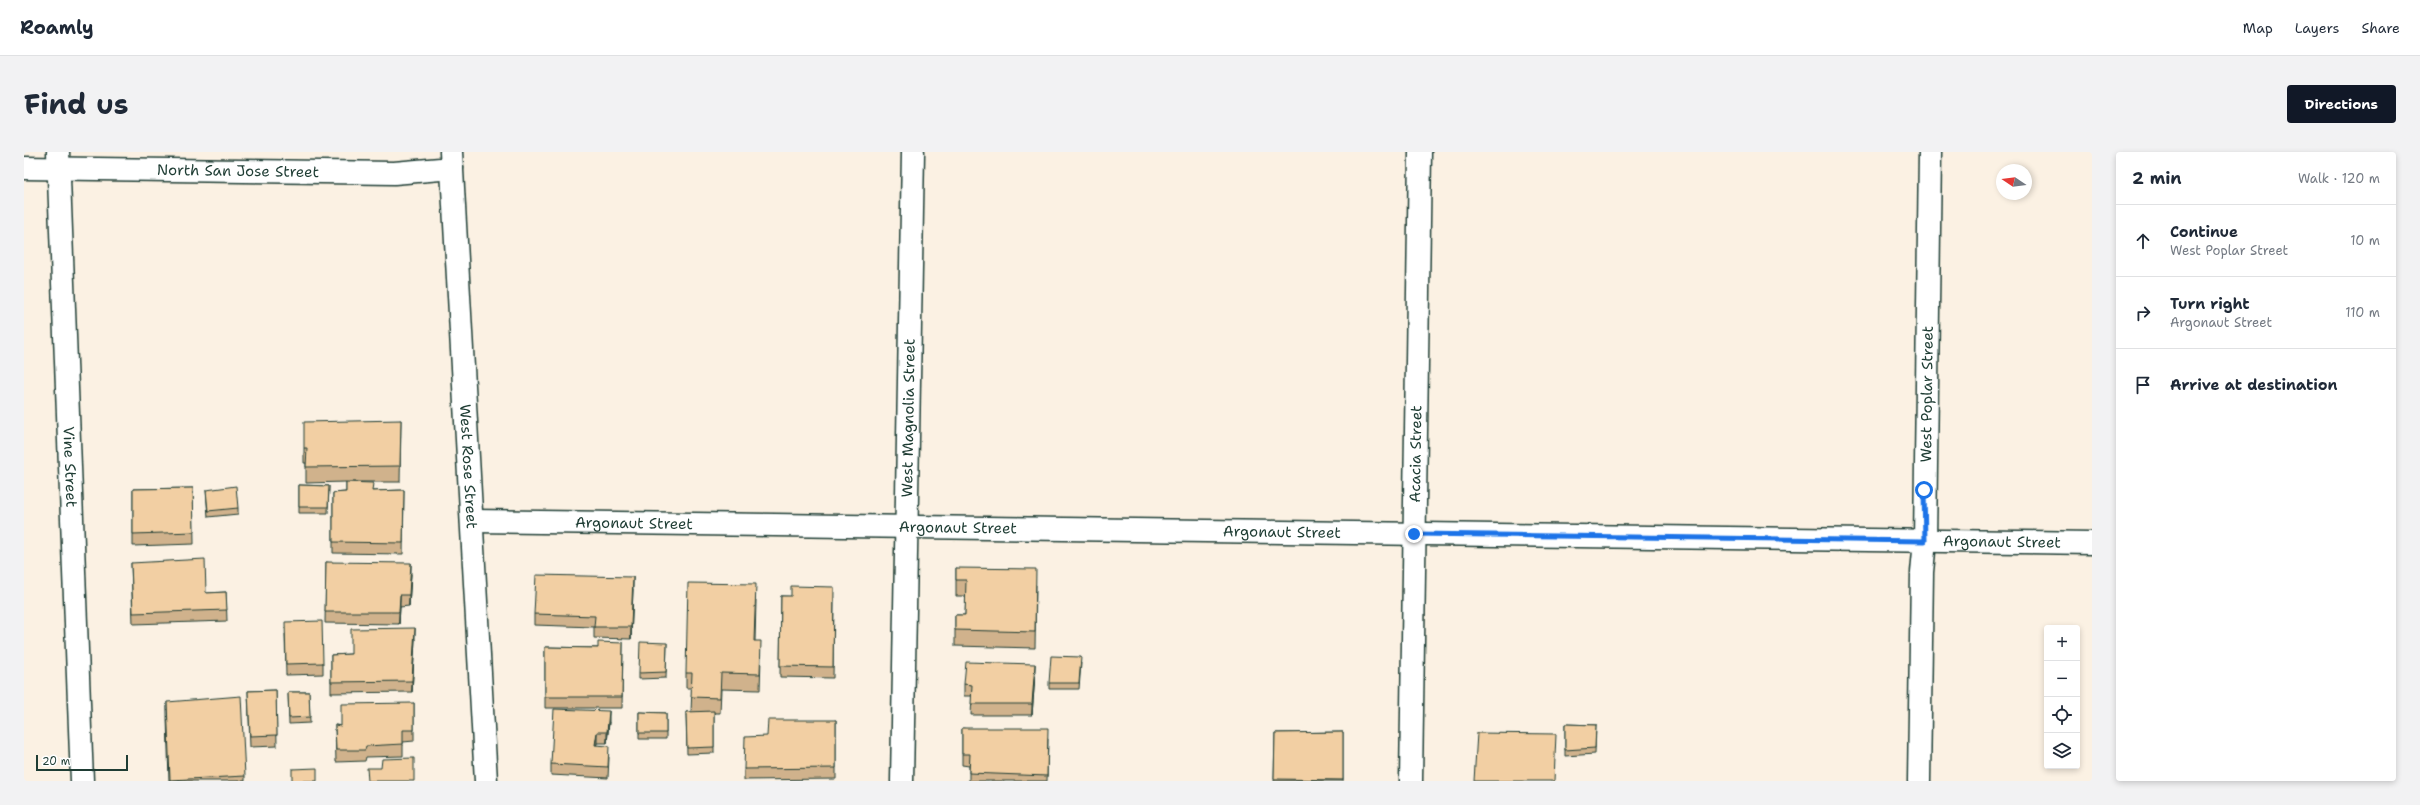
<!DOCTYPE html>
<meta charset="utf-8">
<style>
body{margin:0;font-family:"Shantell Sans",sans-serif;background:#f2f2f3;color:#1f2937}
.controls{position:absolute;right:12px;bottom:12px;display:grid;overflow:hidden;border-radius:4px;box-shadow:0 2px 6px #0003}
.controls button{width:36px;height:36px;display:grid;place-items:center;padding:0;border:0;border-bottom:1px solid #e0e1e3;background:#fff;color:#1f2937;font:20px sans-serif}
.compass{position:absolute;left:1972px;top:12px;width:36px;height:36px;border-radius:50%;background:#fff;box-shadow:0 2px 6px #0003;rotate:283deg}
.scale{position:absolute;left:12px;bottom:10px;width:92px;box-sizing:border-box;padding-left:4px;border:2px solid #1f3d34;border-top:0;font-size:11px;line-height:14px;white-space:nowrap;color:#1f3d34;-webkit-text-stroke:3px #fff;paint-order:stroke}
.stop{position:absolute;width:12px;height:12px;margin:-9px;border:3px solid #1a73e8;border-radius:50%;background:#fff}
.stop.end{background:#1a73e8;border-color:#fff;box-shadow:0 1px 4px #0008}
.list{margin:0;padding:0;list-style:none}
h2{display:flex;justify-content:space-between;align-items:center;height:52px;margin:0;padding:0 16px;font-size:17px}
h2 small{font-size:13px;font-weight:400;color:#747a83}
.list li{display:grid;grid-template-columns:26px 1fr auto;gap:12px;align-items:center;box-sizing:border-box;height:72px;padding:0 16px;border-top:1px solid #e0e1e3}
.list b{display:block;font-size:15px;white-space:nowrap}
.list p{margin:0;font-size:13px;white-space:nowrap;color:#747a83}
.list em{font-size:13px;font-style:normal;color:#747a83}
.icon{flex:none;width:22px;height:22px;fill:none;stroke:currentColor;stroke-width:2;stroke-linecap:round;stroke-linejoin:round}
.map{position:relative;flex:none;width:2068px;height:629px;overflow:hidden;border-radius:4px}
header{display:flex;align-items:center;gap:24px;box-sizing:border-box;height:56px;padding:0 20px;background:#fff;border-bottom:1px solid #e0e1e3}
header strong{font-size:19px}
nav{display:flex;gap:22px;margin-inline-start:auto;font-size:14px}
.intro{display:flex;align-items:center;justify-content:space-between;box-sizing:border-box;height:96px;padding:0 24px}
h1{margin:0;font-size:28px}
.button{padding:10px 18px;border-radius:4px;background:#111827;color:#fff;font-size:14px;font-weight:700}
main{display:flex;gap:24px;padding:0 24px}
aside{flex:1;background:#fff;border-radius:4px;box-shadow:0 2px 6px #0003}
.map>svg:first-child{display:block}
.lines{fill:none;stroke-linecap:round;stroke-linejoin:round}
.minor-casing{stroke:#1f3d34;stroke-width:25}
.minor{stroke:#fff;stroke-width:22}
.wall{fill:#d0b28c;stroke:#1f3d34}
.shaded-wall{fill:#a99172;stroke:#1f3d34}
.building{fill:#f2cfa3;stroke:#1f3d34}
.route{stroke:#1a73e8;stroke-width:5}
.labels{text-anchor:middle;stroke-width:3;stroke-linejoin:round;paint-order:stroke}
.street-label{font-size:15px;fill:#1f3d34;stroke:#fff}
</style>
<header>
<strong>Roamly</strong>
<nav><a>Map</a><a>Layers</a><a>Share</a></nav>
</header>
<div class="intro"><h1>Find us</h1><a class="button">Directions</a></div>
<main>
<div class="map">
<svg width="2068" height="629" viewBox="0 0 2068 629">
<rect width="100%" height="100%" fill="#fbf1e3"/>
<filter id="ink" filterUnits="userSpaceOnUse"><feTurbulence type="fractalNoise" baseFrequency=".025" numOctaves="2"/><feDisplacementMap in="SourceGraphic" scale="8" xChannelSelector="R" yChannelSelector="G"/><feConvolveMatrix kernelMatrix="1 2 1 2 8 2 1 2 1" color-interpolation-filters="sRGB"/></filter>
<g filter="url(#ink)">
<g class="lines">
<g class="minor-casing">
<g id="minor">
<path id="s1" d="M34,0L58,629"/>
<path id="s2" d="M427,0L462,629"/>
<path id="s3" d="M0,16L370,21L428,16"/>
<path id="s4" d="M448,369L2068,391"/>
<path id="s5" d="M878,629L889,0"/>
<path id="s6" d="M1387,629L1396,0"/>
<path id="s7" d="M1895,629L1898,420L1901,389L1906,0"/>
</g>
</g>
<use href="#minor" class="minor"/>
</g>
<path class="wall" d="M377,268L376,330H325L349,339L380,338L379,402L309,401V341L322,340V330L282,331V311H280V296Z
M275,333L305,334L304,361H275Z
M169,336L170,392L109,394V337Z
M182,338L214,356V362L184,365Z
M302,410L387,422L385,454L376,455L375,472L301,471Z
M107,411L182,441L202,440L203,469L109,472Z
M932,416L1012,433L1011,496L931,494V463H941L942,444H932Z
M609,437L607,487L570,486V475L510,473V462Z
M757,444L810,446L809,526L756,525Z
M732,448L731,489L737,505L736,538L697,537L696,561H690V601L663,602L662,560H667L668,536H662V521Z
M261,482L299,511V522L262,523Z
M391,487L388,540L307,541V503L327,502Z
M599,491L598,556H521V495L574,496Z
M643,491L642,526L615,527V521Z
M1057,511L1055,537H1025V531Z
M1011,523L1008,563H947L948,544H940V532Z
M252,538L253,594L226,595L224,539Z
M264,540H285L286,571L265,572Z
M143,550L221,624V629H145L143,566Z
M390,551V589L379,590V604L342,605L341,609L312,610L311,573L317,574Z
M615,560L642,561V587H615Z
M812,568V627L720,628V617L743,584Z
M585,570L583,591H573L572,593L585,605L584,626L527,623V612Z
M1541,572L1572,573L1571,602L1541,604Z
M938,576L1024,587L1023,629H945V614L938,613Z
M1319,580V629H1250L1251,581Z"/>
<path class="shaded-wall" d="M387,411V422L385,454V443Z
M609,425V437L607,487V475Z
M376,443V455L375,472V460Z
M391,476V487L388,540V529Z
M1011,512V523L1008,563V552Z
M585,559V570L583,591V580Z
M573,580V591L571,604V593Z"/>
<path class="building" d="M377,268L376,314L282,315L283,296H280V270Z
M322,330L349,331L348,339L380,338L379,391L309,390V341L322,340Z
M275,333L305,334L304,355H275Z
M212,334L214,356L184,359L182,338Z
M169,336L170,380L109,382V337Z
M181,407L182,441L202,440L203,458L109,461L107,411Z
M302,410L387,411L385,443H376L375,460H301Z
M932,416L1012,417L1011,480L931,478V463H941L942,428H932Z
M512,423L609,425L607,475H570L571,464L510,462Z
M664,431L732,432L730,489H737L736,522L697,521L696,546L667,545L668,521H662Z
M767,434L810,435L809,515L756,514L757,444H767Z
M298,469L299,511L262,512L261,470Z
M391,476L388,529L307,530V503L327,502V477Z
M574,490L599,491L598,545H521V495L574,496Z
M616,490L643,491L642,520L615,521Z
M1027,504L1057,505L1055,531H1025Z
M942,510L1011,512L1008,552H947L948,533L940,532Z
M252,538L253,583L226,584L224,539Z
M264,540H285L286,565L265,566Z
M217,544L221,624L146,628L143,550Z
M390,551V578H379V592L342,594L341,598H312L311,573L317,574V552Z
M530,557L585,559L583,580H573L571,593L585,594L584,615L527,612Z
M690,559V595L663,596L662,560Z
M615,560L642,561V581H615Z
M744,568H812V616L720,617L721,585L743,584Z
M1541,572L1572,573L1571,596L1541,598Z
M938,576H1024L1023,624L945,621L946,602H938Z
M1319,580V628L1250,627L1251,581Z
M1453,581L1532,582L1530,629H1450Z
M390,606V629H344L343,616H357L358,607Z
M293,616V629H268V617Z"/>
</g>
<g class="lines" filter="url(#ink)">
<path class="route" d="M1390,382L1901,389L1900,338"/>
</g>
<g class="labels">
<g class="street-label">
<text dy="5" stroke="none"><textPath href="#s3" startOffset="214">North San Jose Street</textPath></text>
<text dy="5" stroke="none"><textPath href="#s7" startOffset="387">West Poplar Street</textPath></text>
<text dy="5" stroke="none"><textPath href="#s5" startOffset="363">West Magnolia Street</textPath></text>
<text dy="5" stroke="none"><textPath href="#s6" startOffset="327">Acacia Street</textPath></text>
<text dy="5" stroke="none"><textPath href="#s1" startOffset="315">Vine Street</textPath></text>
<text dy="5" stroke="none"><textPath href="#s2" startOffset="315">West Rose Street</textPath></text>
<text dy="5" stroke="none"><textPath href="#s4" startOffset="162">Argonaut Street</textPath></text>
<text dy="5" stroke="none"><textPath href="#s4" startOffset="486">Argonaut Street</textPath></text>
<text dy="5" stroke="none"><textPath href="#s4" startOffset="810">Argonaut Street</textPath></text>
<text dy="5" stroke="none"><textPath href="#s4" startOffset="1530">Argonaut Street</textPath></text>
</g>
</g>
</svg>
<div class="controls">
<button>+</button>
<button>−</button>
<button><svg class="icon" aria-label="locate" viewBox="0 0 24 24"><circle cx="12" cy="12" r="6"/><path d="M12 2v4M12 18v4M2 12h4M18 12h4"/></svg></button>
<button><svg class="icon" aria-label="layers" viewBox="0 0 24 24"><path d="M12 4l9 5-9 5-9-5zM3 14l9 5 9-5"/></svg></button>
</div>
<svg class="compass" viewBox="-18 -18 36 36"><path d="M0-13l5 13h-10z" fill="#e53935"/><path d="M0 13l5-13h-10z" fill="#747a83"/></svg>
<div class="scale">20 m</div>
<div class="stop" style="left:1900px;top:338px"></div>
<div class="stop end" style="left:1390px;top:382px"></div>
</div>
<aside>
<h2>2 min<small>Walk · 120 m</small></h2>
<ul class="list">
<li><svg class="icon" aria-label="ahead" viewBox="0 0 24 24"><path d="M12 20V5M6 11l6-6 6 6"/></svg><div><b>Continue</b><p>West Poplar Street</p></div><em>10 m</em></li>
<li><svg class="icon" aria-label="right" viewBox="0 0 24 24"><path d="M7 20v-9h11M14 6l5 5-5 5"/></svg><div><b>Turn right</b><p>Argonaut Street</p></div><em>110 m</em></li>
<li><svg class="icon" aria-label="arrive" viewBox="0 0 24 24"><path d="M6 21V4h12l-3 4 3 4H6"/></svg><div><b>Arrive at destination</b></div></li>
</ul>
</aside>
</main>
